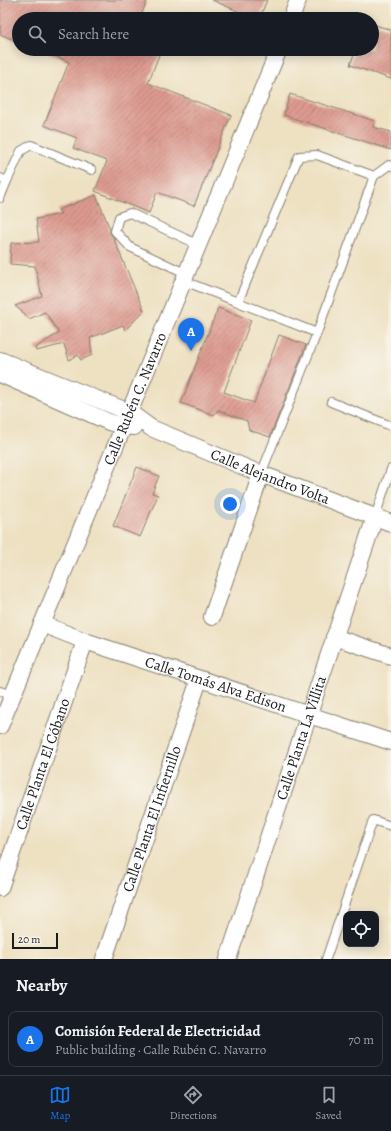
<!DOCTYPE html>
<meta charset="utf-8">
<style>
body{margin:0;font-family:Alegreya,serif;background:#20242c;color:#f1f3f6}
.controls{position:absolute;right:12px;bottom:12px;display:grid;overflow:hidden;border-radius:8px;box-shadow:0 2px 10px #0003}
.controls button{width:36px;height:36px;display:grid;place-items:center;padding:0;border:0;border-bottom:1px solid #363941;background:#171b24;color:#f1f3f6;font:20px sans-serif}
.scale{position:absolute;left:12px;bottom:10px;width:46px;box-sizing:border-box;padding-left:4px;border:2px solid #1c1c1c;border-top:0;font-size:11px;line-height:14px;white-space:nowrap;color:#1c1c1c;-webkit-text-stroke:3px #f7f3e8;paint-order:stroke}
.you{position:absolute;left:230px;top:504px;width:14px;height:14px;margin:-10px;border:3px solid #fff;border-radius:50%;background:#1a73e8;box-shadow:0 0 0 6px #1a73e833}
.badge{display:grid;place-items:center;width:26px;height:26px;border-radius:50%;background:#1a73e8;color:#fff;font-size:13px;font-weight:700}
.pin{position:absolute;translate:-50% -33px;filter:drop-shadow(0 1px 2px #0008)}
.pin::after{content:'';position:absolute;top:21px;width:14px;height:12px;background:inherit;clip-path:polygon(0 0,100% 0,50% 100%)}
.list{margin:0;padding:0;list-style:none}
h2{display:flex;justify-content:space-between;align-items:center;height:52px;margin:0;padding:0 16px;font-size:17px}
h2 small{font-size:13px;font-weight:400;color:#9ea1a6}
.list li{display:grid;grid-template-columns:26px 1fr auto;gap:12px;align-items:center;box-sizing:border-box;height:56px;margin:0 8px 8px;padding:0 8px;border:1px solid #363941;border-radius:8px}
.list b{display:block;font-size:15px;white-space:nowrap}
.list p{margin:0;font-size:13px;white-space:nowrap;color:#9ea1a6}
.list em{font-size:13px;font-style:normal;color:#9ea1a6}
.icon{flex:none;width:22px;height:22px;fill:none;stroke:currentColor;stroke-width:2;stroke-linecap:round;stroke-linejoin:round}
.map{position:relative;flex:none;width:391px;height:959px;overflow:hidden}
.search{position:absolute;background:#171b24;box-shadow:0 2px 10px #0003;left:12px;right:12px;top:12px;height:44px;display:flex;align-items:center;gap:10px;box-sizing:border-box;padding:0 14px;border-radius:22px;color:#9ea1a6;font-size:15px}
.sheet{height:116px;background:#171b24}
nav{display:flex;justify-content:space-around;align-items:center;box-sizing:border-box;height:56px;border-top:1px solid #363941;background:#171b24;font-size:11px;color:#9ea1a6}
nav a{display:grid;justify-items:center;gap:2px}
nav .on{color:#1a73e8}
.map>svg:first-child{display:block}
.building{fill:url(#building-hatch)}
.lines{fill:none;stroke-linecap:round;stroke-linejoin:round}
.service-casing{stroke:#857e6f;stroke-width:10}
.minor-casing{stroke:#857e6f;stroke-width:18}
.service{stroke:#fff;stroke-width:8}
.minor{stroke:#fff;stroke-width:16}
.labels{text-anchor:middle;stroke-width:3.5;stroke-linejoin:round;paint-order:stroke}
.street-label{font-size:15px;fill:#1c1c1c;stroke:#f7f3e8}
</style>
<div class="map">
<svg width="391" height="959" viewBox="0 0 391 959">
<defs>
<pattern id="building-hatch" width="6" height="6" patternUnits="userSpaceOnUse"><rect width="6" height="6" fill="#dd9a8f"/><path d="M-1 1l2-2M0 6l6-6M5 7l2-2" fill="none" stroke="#b27d74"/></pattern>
</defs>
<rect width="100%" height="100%" fill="#f7f3e8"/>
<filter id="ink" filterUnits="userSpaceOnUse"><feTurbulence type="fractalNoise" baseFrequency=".025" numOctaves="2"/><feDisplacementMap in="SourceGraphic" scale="8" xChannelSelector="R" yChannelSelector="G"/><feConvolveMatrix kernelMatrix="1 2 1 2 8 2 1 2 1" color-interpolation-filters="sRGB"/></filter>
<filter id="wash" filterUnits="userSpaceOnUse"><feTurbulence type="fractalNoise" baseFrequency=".012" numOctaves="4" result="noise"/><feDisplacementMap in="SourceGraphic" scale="16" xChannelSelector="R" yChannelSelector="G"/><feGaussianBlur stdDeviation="0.9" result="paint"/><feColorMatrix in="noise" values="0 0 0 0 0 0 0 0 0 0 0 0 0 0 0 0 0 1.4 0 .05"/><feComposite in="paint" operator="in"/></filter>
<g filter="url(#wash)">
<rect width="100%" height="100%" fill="#eee1c2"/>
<g id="blocks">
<path class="building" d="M0,0H147L140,19H19V42L0,34Z
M212,0H267L259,19H256Z
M372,24L391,30V79L350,65L356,49H372Z
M39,49H144L159,55L148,83L231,115L194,206L157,192L149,213L95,191L107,161L73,148L77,138L44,125L69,62Z
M290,94L375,121L373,127L391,132V150L284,115Z
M96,195L110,229V233L113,237L144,311L125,330L123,325L90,338L92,355L81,360L78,355L69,360L64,344L36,351L35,348L59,333L45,312L29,319L24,313L15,306L42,296L35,266L10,264L11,243L39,242L36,219L61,214L58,210Z
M218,308L251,320L224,392L254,403L279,335L306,345L270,437L249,430L247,421L218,410L214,415L181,403Z
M137,467L159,476L152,493L158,495L140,537L113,526Z"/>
</g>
</g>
<g filter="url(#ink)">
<use href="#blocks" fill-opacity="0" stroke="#857e6f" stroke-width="1"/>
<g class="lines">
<g class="service-casing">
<path id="service" d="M0,178L7,181L0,198
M7,181L21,151L31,145L92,170
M187,274L130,247L115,231L119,217L130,213L199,245
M184,281L317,333
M238,302L299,156L317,155L374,176
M331,402L391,426
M261,474L317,333L374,176L389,165L391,166
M375,517L391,469
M0,691L12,695
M326,959L373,820L391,826"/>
</g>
<g class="minor-casing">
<g id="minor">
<path d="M291,19L298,0"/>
<path id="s1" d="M0,360L129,412L151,428L261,474L391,523"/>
<path d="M0,374L109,422L123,426L134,427"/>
<path d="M212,617L261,474"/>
<path id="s2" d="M42,624L85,641L391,742"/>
<path d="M334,637L391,656"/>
<path id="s3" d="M0,726L279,49"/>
<path id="s4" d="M0,888L85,641"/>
<path id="s5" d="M104,959L199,680"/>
<path id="s6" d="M228,959C277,812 325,664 375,517"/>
</g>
</g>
<use href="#service" class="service"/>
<use href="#minor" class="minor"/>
</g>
</g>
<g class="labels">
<g class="street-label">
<text dy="5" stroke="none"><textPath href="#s3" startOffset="354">Calle Rubén C. Navarro</textPath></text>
<text dy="5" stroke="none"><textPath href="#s1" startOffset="295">Calle Alejandro Volta</textPath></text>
<text dy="5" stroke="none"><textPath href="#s2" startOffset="184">Calle Tomás Alva Edison</textPath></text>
<text dy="5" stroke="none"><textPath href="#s6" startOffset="233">Calle Planta La Villita</textPath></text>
<text dy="5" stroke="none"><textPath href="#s4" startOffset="131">Calle Planta El Cóbano</textPath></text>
<text dy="5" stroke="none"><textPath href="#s5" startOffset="148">Calle Planta El Infiernillo</textPath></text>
</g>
</g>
</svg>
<div class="controls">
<button><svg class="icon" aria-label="locate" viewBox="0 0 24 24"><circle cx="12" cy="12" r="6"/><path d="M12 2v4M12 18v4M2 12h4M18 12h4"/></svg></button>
</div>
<div class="scale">20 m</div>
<div class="you"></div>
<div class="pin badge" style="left:191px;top:351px">A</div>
<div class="search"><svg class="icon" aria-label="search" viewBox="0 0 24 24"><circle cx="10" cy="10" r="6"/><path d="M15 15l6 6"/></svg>Search here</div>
</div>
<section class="sheet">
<h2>Nearby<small></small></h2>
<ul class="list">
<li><span class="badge">A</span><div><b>Comisión Federal de Electricidad</b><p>Public building · Calle Rubén C. Navarro</p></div><em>70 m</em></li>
</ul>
</section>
<nav>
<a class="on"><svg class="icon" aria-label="map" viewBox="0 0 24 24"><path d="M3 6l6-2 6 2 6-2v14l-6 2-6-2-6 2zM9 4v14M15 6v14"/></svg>Map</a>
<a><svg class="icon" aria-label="directions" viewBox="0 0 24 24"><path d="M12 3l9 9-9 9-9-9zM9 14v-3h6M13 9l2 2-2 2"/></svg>Directions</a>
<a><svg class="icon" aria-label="saved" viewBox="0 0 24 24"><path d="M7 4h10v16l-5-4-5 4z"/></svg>Saved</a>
</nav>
